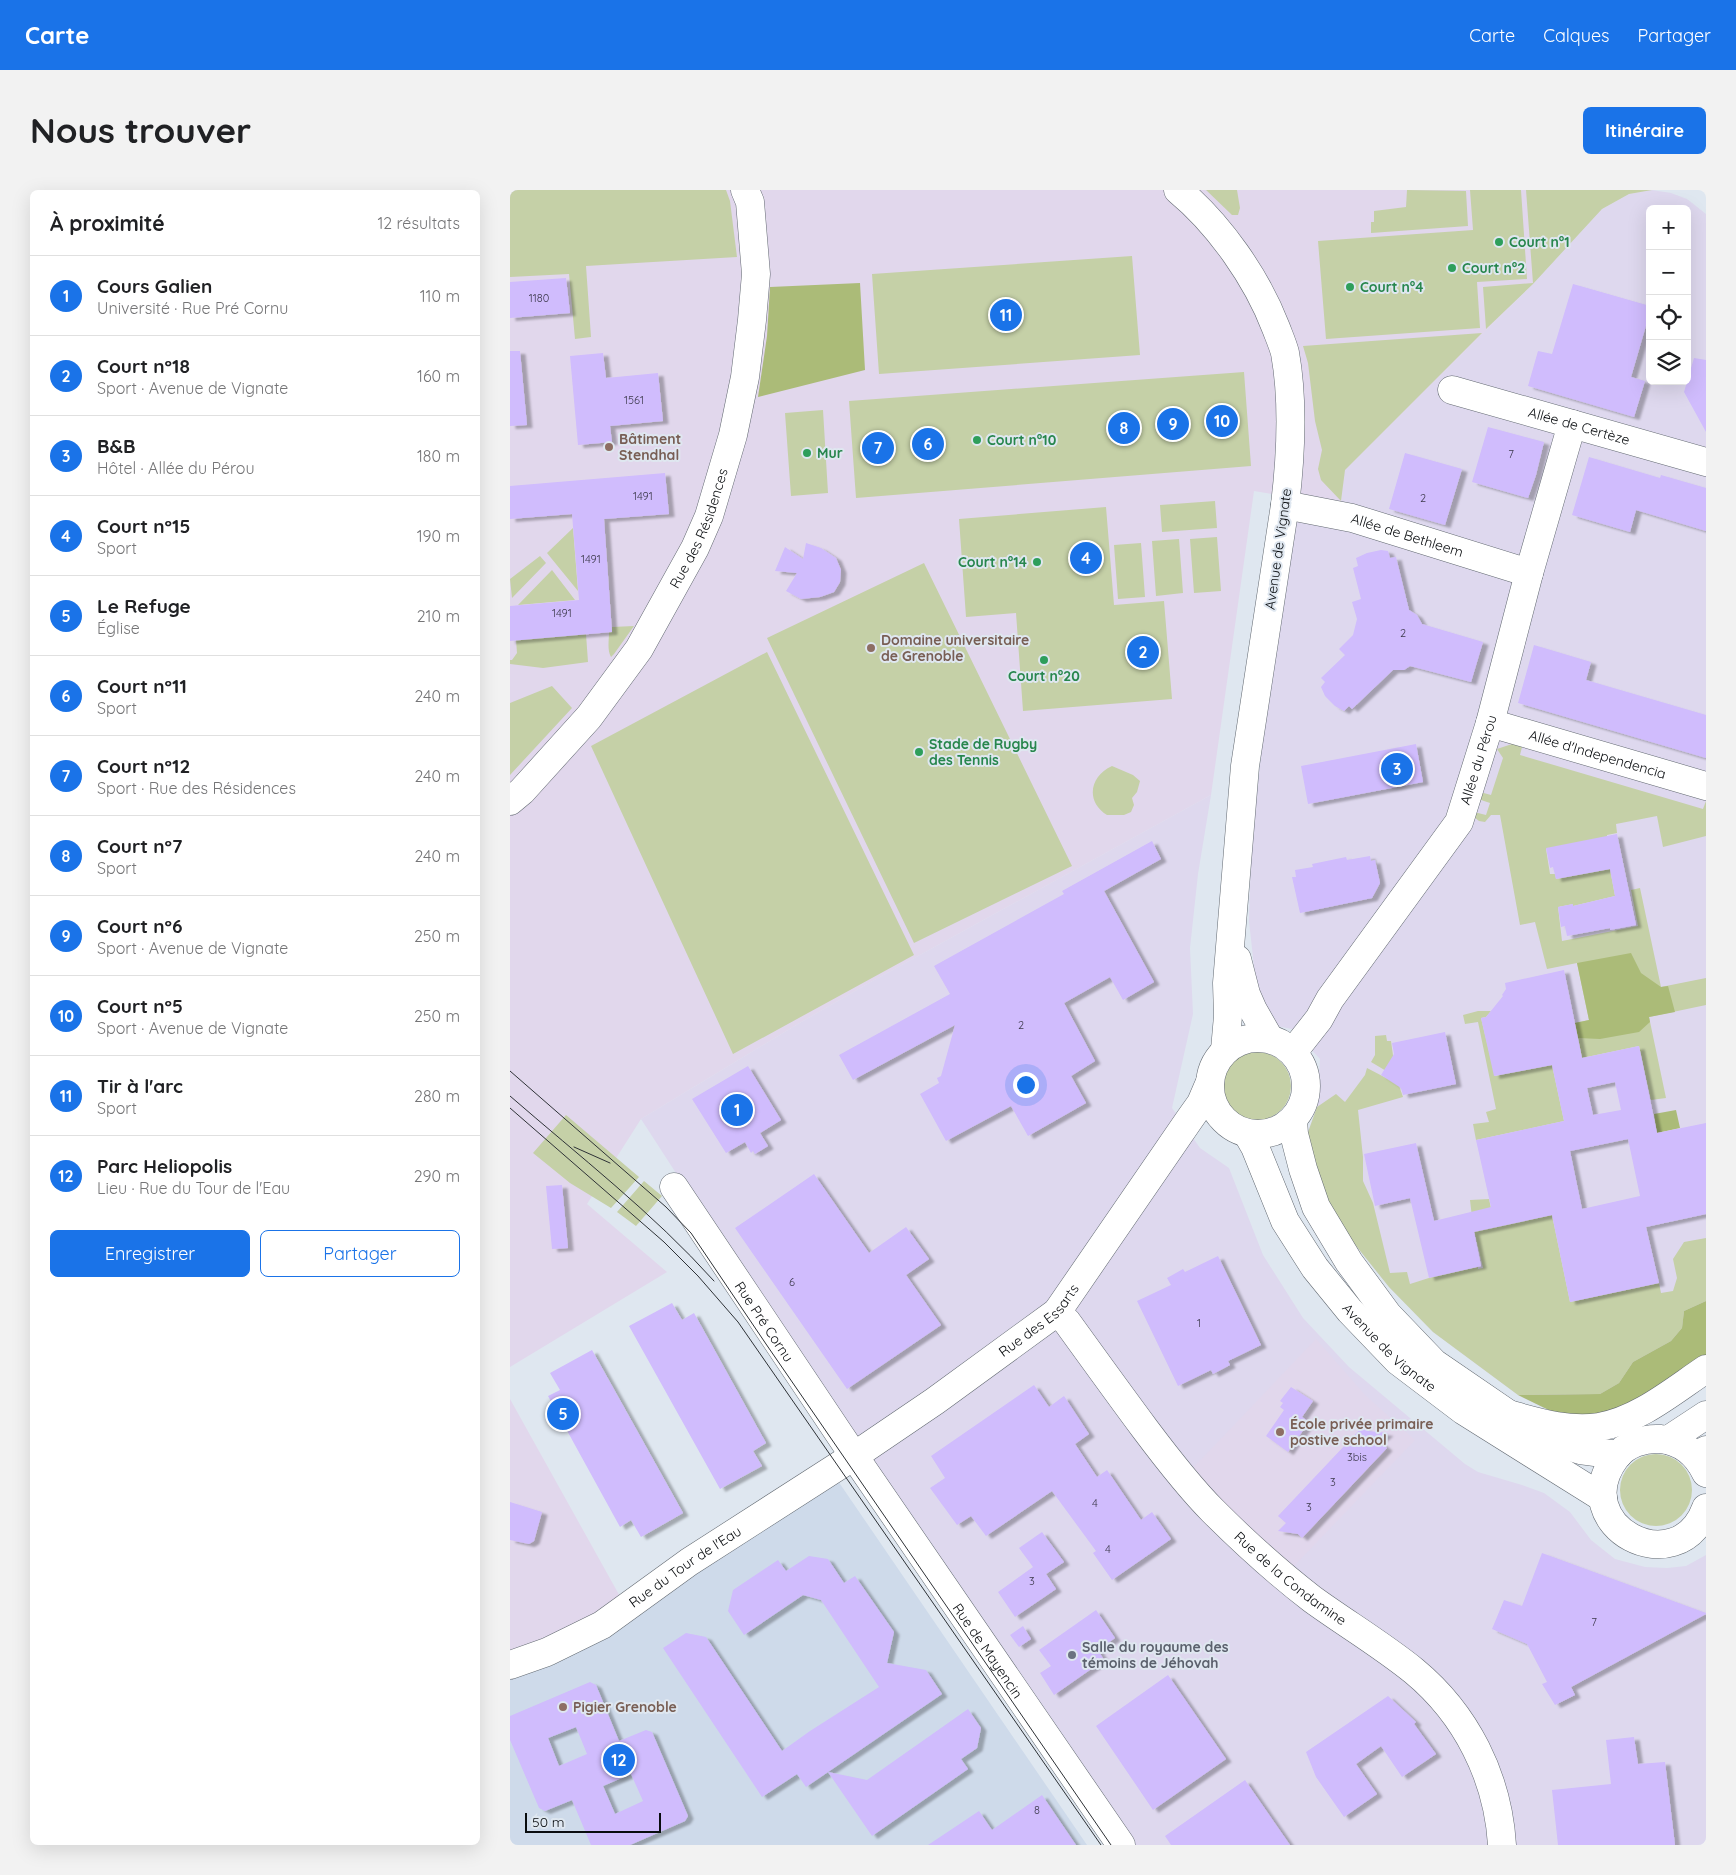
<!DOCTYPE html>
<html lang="fr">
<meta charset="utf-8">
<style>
body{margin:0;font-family:Quicksand,sans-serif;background:#f2f2f2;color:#202124}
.controls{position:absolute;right:15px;top:15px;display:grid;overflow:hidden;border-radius:8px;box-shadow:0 5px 20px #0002}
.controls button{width:45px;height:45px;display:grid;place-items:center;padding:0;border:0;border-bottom:1px solid #e0e0e0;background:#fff;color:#202124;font:25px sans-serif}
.scale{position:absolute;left:15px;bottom:12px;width:136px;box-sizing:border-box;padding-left:5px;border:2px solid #090c0f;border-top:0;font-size:14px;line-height:18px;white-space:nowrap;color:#090c0f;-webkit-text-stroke:4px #dfe7f0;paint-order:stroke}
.you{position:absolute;left:515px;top:894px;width:18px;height:18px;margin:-12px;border:4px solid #fff;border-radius:50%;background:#1a73e8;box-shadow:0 0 0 8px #1a73e833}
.badge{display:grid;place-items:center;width:32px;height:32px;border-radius:50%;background:#1a73e8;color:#fff;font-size:16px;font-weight:700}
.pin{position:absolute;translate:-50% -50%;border:2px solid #fff;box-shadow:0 1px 5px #0006}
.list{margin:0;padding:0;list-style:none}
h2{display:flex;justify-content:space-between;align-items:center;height:65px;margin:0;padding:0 20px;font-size:21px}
h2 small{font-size:16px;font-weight:400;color:#757577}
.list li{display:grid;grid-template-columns:32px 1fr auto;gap:15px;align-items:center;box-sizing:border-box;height:80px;padding:0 20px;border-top:1px solid #e0e0e0}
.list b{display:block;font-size:19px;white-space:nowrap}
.list p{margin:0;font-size:16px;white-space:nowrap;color:#757577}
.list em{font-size:16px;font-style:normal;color:#757577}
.actions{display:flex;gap:10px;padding:15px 20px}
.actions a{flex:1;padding:11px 0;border:1px solid #1a73e8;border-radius:8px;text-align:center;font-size:18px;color:#1a73e8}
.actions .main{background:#1a73e8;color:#fff}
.icon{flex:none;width:28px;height:28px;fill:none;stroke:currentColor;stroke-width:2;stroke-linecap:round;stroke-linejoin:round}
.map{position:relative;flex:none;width:1196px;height:1655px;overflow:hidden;border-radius:8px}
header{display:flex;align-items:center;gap:30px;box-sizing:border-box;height:70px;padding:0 25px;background:#1a73e8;color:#fff}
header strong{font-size:24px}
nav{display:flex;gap:28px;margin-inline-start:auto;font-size:18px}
.intro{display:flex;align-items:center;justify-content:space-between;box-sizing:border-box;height:120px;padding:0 30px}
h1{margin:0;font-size:35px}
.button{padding:12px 22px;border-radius:8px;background:#1a73e8;color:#fff;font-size:18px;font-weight:700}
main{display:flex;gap:30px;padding:0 30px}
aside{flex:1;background:#fff;border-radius:8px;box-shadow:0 5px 20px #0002}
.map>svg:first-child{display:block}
.commercial{fill:#ded8ee;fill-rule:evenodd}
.built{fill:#cedaea}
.education{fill:#e1d7ec}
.green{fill:#c5d0a7}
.forest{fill:#abbb78}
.building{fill:#d0bcfd;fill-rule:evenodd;filter:url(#shadow)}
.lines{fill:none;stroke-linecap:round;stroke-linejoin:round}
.minor-casing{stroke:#626971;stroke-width:29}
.highway-casing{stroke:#626971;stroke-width:29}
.minor{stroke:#fff;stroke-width:28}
.highway{stroke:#fff;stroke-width:28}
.tram{stroke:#2e3236;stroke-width:1}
.leisure-dot{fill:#2e9e5b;stroke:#dfe7f0;stroke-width:2}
.education-dot{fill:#8d6e63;stroke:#dfe7f0;stroke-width:2}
.worship-dot{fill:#6b7280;stroke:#dfe7f0;stroke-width:2}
.labels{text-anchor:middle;stroke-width:4;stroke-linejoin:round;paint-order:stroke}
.number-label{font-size:11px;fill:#3b384a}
.leisure-label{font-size:14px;font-weight:bold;fill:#27864d;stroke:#dfe7f0;text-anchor:start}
.street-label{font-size:14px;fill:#090c0f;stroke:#dfe7f0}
.education-label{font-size:14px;font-weight:bold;fill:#785e54;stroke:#dfe7f0;text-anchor:start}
.worship-label{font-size:14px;font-weight:bold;fill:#5b616d;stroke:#dfe7f0;text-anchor:start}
</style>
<header>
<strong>Carte</strong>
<nav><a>Carte</a><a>Calques</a><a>Partager</a></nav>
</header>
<div class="intro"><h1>Nous trouver</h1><a class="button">Itinéraire</a></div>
<main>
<aside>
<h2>À proximité<small>12 résultats</small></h2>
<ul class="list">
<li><span class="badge">1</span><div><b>Cours Galien</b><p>Université · Rue Pré Cornu</p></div><em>110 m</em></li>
<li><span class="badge">2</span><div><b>Court n°18</b><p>Sport · Avenue de Vignate</p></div><em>160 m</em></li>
<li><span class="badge">3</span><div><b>B&amp;B</b><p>Hôtel · Allée du Pérou</p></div><em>180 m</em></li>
<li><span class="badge">4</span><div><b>Court n°15</b><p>Sport</p></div><em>190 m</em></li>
<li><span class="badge">5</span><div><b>Le Refuge</b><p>Église</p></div><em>210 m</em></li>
<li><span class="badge">6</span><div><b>Court n°11</b><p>Sport</p></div><em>240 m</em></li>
<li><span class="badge">7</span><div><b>Court n°12</b><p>Sport · Rue des Résidences</p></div><em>240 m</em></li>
<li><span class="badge">8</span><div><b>Court n°7</b><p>Sport</p></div><em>240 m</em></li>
<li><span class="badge">9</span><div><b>Court n°6</b><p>Sport · Avenue de Vignate</p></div><em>250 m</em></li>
<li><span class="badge">10</span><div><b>Court n°5</b><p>Sport · Avenue de Vignate</p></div><em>250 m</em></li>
<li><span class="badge">11</span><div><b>Tir à l'arc</b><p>Sport</p></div><em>280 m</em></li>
<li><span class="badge">12</span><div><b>Parc Heliopolis</b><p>Lieu · Rue du Tour de l'Eau</p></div><em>290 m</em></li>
</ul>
<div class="actions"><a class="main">Enregistrer</a><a>Partager</a></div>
</aside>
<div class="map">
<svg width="1196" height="1655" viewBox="0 0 1196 1655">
<defs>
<filter id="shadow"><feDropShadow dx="5.5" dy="3" stdDeviation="1" flood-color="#0004"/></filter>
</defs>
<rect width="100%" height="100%" fill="#dfe7f0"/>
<path class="commercial" d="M1142,0L1161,3L1177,9L1196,24V1168L1053,1227L1008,1205L923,1142L879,1097L843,1052L797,944L807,917L810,869L782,839L762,835L746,795L739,731L741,660L759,488L786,308L831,311L834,280L1023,94L1092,19L1119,4ZM1140,19H1177V191H1140Z
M701,605L688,684L680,758L683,824L662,918L690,958L719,978L753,1065L793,1128L839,1177L955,1274L968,1282L1012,1295L1034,1303L1060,1322L1081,1350L1105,1369L1135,1377L1157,1378L1176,1376L1196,1365V1655H621L243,1102L131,929L288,834L359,793Z"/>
<path class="built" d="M328,1291L577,1655H0V1486L59,1467Z"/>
<path class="education" d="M0,0H1142L1119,4L1092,19L1023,94L835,280L831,311L786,308L744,301L701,605L359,793L288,834L131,929L77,1014L157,1082L0,1177Z
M806,1149L855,1205L905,1250L783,1377L721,1321L683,1278Z
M0,1209L112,1410L31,1451L0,1460Z"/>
<path class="green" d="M0,0H216L220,11L227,67L76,76L81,147L65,149L59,84L0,87Z
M696,0H727L730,18L728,25H722Z
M897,0L956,1L958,36L861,43V32H864V21L896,17Z
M960,0H1011L1017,89L967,92L970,138L816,149L808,51L963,40Z
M1016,0H1142L1119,4L1092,19L1023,94L976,139L973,97L1023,93Z
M622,66L630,165L369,184L362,84Z
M972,143L835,280L831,311L811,290L808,279L812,260L805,231L798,173L793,156Z
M734,182L741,276L346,308L339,211Z
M313,220L318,303L281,306L275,223Z
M705,311L707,338L652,342L650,315Z
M596,317L604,415L654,411L662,509L513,521L506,423L456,427L449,329Z
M63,338L68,401L37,363Z
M707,347L711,401L684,403L680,349Z
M669,349L673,403L646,406L642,351Z
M631,353L635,407L608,409L604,355Z
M30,366L36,373L2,408L0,389Z
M414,373L562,676L404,753L257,448Z
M42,380L65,410L8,415Z
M124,436L104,464L101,467C97,460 99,450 99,442H102V437Z
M76,444L78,472L33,478L0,474V470H2L7,463L6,450Z
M257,462L404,765L223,864L81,556Z
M42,496L62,518L0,585V513Z
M1005,553H1013L1010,565L1193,619L1196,611V646L1153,657L1147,626L1106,634L1107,643L1097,645V647L1036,659L1040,684H1045L1046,689L1100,679L1105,706L1063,716V714L1048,717L1052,751L1128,736L1121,700L1130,698L1151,797L1196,788V815L1139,827L1156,908L1141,910L1129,856L1072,868L1065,833L1079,830L1067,773L1037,779L1025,732L1010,735L990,625H981L975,632L969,631L964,627V622L976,625L980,613L968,609L970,602L981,605L993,568L987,559Z
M602,576L623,585L630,591L627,602L622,608L624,615L621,622L614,625H597C575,611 580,586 602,576Z
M968,821H981L976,827L971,828L985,886L1042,875L1054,931L966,950L963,934L979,932L976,922L986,919L968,832L955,834L953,825Z
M876,845L877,851H881L886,887L893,907L848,920L853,967V991L863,1013L880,1083L897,1082L900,1094L922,1087L968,1077V1079L973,1078L961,1027H962L960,1010L979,1009L985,1037L1042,1025L1060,1112L1149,1093L1151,1103L1163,1101L1167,1088L1163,1069L1174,1052L1196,1048V1111L1174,1121L1172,1138L1161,1151L1123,1172L1109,1193L1090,1204L1008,1205L923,1142L879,1097L843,1052L815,1010L797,945L807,917L826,904L835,912L855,885L857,878L880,890L883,885L861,872L865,865V846Z
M713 896a34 34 0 1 1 68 0a34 34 0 1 1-68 0Z
M56,925L129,987L101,1018L60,993L23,963Z
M134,991L152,1006L126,1036L107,1022Z
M1110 1300a36 36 0 1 1 72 0a36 36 0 1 1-72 0Z"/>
<path class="forest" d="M350,93L355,180L248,207L257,146L260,97Z
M1121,763L1131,783L1151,797L1158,796L1165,822L1139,827L1140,832L1129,842L1090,849L1068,848L1065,833L1079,830L1067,773Z
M1166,920L1170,938L1147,943L1144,924Z
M1196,1111V1168L1104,1223L1053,1227L1008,1205L1090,1204L1109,1193L1123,1172L1161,1151L1172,1138L1174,1121Z"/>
<path class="building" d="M56,88L60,123L0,128V92Z
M1063,94L1140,116V122L1121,187L1135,191L1124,227L1018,196L1028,161L1042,164Z
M0,161H10L17,235L0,236Z
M93,163L96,188L148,183L153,231L100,236L102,252L68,255L60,166Z
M1184,168L1196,170V242L1174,202Z
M978,237L1034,252L1026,285L1018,308L962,292Z
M895,263L952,279L935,335L879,319Z
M1079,267L1150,288L1151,285L1196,298V341L1126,320L1120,342L1062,325Z
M155,283L159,324L94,329L102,442L0,451V416L69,410L62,324L0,329V296Z
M296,353L311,358L326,368L331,380L330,392L324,402L310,407L291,409L276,401L287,383L265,381L275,357L293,369Z
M871,360L878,361L880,368L886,367L899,420L907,425L912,434L973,452L961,492L900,476L894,480H883L842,519L839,516L834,521L825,516L815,506L811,497L815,492L811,488L835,465L829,459L843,445L847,429L842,412L851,409L843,378L848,376L846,368L857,363Z
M1024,455L1081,472L1076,490L1196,525V568L1008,513Z
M906,554L913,592L798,614L791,576Z
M1107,644L1126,735L1100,740V738L1057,746L1055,736L1051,737L1048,717L1063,714V716L1105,706L1100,679L1046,689L1043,677L1040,678L1036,658Z
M642,651L651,669L594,701L644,792L613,810L600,787L554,813L585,871L561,886L576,913L518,946L501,916L436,951L410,904L429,893L427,888L431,886L445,835L343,890L329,865L440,804L424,776L554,704L552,701Z
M860,666L861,671L865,670L870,693L862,708L790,723L782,687H786L785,680L803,677L802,674L836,667L837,670Z
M1054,780L1072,868L1129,856L1147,943L1196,933V1024L1136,1037L1149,1093L1060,1112L1042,1025L964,1042L971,1076L919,1088L900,1008L865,1016L854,964L906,953L924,1031L981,1017L966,950L1054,931L1042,875L984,886L971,828L976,827L993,806L992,805L996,799L995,793ZM1105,892L1111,920L1083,925L1077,898ZM1118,949L1130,1006L1072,1019L1060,961Z
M935,842L946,894L893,905L891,898L871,885L884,864L882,853Z
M238,876L271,930L250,943L258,956L245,964L243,961L241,963L235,952L216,963L182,909Z
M304,984L359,1063L396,1037L419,1069L396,1085L431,1135L337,1199L225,1038Z
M52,995L58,1058L42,1059L36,996Z
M708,1066L751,1155L718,1171L720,1175L703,1184L701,1180L668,1196L627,1111L661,1095L657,1088L673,1079L675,1082Z
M162,1113L172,1130L184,1123L256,1253L243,1261L252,1276L210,1299L119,1136Z
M82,1160L173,1323L131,1347L121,1330L110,1337L38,1206L50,1200L40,1183Z
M524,1195L539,1217L554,1206L579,1244L565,1254L587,1287L597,1280L631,1330L642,1322L661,1349L602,1390L583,1363L586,1361L542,1301L476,1346L461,1326L447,1335L420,1298L435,1288L421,1266Z
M781,1197L803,1211L792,1227L799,1232L778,1262L756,1246L774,1220L770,1217L773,1213L770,1211Z
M853,1236L858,1241L878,1243L869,1251L877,1258L792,1348L788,1344L768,1341L776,1333L768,1326Z
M0,1312L32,1322L24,1351L19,1354L0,1350Z
M532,1342L554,1372L536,1384L546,1399L505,1427L488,1402L523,1377L509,1358Z
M1032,1363L1196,1423V1424L1061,1497L1065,1505L1045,1515L1032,1494L1037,1492L1017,1454L982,1439L994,1410L1012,1416Z
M299,1366L318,1369L334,1393L345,1386L384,1442L377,1473L416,1480L432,1504L318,1582L357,1590L458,1519L471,1538L467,1558L451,1569L458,1579L362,1646L318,1582L296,1597L287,1584L252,1607L153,1458L176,1443L196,1447L272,1561L300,1541L369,1497L311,1410L293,1405L234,1445L218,1421L223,1400L268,1370L276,1381Z
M586,1420L605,1448L588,1460L594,1470L544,1505L530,1483L541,1476L529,1460Z
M513,1436L521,1449L509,1457L500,1445Z
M658,1485L716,1569L643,1620L586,1536Z
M80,1492L86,1495L109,1551L136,1540L142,1542L178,1626L175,1631L120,1655H81L62,1610L35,1621L29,1618L0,1550V1526ZM66,1537L77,1564L49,1576L38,1548ZM121,1584L133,1611L105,1624L93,1596Z
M878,1506L906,1532L904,1534L926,1564L892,1587L871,1556L846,1574L867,1604L834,1627L806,1587L796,1562Z
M1124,1547L1128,1574L1155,1572L1165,1655H1048L1042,1600L1101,1594L1096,1550Z
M735,1590L780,1655H661L655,1646Z
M532,1605L566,1655H418L469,1621L482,1640Z"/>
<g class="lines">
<g class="minor-casing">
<g id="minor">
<path d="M668,0C709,34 747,88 766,138C769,146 773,155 775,163C784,213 781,265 775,315L735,576L717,793L718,826L715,860"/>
<path id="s1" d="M942,200L1196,272"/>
<path id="s2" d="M775,315L842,328L1019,383"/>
<path id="s3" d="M980,533L1196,596"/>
<path id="s4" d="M0,611L12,601L79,527L129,459L185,358L199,326L223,245L235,187L242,130L246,84L240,12L235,0"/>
<path d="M727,769L736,804L743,820L759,848"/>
<circle cx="748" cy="896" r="48"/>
<path id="s5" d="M783,862L809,829L820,809L949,632L980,533L1019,383L1062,234"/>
<path d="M783,930L784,944L793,979L806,1017L839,1072L878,1125L924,1173L1019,1238L1051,1254L1070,1260L1108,1265"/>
<path id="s6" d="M737,943L745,957L775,1031L805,1078L840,1121L888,1171L954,1221L1093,1308"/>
<path id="s7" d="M164,997L344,1266L611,1655"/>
<path id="s8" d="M547,1122L557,1132C583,1168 609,1204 635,1239C656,1267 678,1296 703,1321C734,1352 767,1382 802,1409C835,1433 872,1455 904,1481C956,1524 988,1587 992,1655"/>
<path d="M1196,1283C1187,1264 1172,1251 1150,1249C1134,1248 1116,1254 1106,1267C1054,1336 1168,1395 1196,1318"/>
<path id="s9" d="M0,1475L37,1462L92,1435L179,1372L344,1266L425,1211L547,1122L679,930L691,913L700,892"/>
</g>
</g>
<g class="highway-casing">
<path id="highway" d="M998,1224C1027,1232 1059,1242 1089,1237C1129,1230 1163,1201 1196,1179
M1158,1250L1196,1225
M1192,1275L1196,1260"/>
</g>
<use href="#minor" class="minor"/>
<use href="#highway" class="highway"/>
<path class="tram" d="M0,881L156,1017L181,1043L256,1154L601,1655
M0,906C69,966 143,1023 204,1091
M0,918L154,1052L188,1086L228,1132L591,1655
M64,957L100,973"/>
</g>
<g class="leisure-dot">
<circle cx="989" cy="52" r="5"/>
<circle cx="942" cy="78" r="5"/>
<circle cx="840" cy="97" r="5"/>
<circle cx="467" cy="250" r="5"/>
<circle cx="297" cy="263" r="5"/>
<circle cx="527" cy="372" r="5"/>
<circle cx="534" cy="470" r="5"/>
<circle cx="409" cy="562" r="5"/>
</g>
<g class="education-dot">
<circle cx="99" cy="257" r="5"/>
<circle cx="361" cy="458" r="5"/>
<circle cx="770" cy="1242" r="5"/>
<circle cx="53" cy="1517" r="5"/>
</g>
<circle class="worship-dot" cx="562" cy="1465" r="5"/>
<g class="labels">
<g class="number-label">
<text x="29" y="112">1180</text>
<text x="124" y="214">1561</text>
<text x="1001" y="268">7</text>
<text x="133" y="310">1491</text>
<text x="913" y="312">2</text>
<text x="81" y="373">1491</text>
<text x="52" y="427">1491</text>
<text x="893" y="447">2</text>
<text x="511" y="839">2</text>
<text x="282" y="1096">6</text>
<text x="689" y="1137">1</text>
<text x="847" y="1271">3bis</text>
<text x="823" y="1296">3</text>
<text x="585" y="1317">4</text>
<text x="799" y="1321">3</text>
<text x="598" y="1363">4</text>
<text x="522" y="1395">3</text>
<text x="1084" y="1436">7</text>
<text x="527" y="1624">8</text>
</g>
<g class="leisure-label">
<text x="999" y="57">Court n°1</text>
<text x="952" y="83">Court n°2</text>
<text x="850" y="102">Court n°4</text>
<text x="477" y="255">Court n°10</text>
<text x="307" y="268">Mur</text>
<text x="517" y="377" text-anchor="end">Court n°14</text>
<text x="534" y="491" text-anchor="middle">Court n°20</text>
<text x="419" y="559">Stade de Rugby<tspan x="419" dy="16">des Tennis</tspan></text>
</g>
<g class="street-label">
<text dy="5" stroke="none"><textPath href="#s1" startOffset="132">Allée de Certèze</textPath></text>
<text dy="5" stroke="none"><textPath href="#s4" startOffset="335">Rue des Résidences</textPath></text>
<text dy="5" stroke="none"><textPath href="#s2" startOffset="126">Allée de Bethleem</textPath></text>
<text transform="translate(768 359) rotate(-82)" y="5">Avenue de Vignate</text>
<text dy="5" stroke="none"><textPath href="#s3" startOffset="112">Allée d'Independencia</textPath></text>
<text dy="5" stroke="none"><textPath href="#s5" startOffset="349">Allée du Pérou</textPath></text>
<text dy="5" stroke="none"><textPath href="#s9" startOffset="634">Rue des Essarts</textPath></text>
<text dy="5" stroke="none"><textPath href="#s7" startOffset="162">Rue Pré Cornu</textPath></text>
<text dy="5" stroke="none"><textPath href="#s6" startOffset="261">Avenue de Vignate</textPath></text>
<text dy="5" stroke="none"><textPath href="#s9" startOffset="202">Rue du Tour de l'Eau</textPath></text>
<text dy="5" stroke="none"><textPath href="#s8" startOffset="356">Rue de la Condamine</textPath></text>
<text dy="5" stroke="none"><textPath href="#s7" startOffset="560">Rue de Mayencin</textPath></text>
</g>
<g class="education-label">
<text x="109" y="254">Bâtiment<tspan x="109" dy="16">Stendhal</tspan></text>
<text x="371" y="455">Domaine universitaire<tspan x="371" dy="16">de Grenoble</tspan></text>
<text x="780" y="1239">École privée primaire<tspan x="780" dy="16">postive school</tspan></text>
<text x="63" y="1522">Pigier Grenoble</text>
</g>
<g class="worship-label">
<text x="572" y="1462">Salle du royaume des<tspan x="572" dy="16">témoins de Jéhovah</tspan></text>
</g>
</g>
</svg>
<div class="controls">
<button>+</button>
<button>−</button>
<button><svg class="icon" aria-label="locate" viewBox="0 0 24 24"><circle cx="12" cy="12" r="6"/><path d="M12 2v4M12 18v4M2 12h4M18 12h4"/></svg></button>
<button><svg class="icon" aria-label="layers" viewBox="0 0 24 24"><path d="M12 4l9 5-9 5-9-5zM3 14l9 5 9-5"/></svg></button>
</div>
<div class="scale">50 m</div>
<div class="you"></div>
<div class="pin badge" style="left:227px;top:920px">1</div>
<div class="pin badge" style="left:633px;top:462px">2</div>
<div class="pin badge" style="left:887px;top:579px">3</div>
<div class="pin badge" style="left:576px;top:368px">4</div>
<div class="pin badge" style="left:53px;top:1224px">5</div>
<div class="pin badge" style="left:418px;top:254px">6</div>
<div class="pin badge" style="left:368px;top:258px">7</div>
<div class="pin badge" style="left:614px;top:238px">8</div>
<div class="pin badge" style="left:663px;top:234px">9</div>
<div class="pin badge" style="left:712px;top:231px">10</div>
<div class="pin badge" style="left:496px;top:125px">11</div>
<div class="pin badge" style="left:109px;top:1570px">12</div>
</div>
</main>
